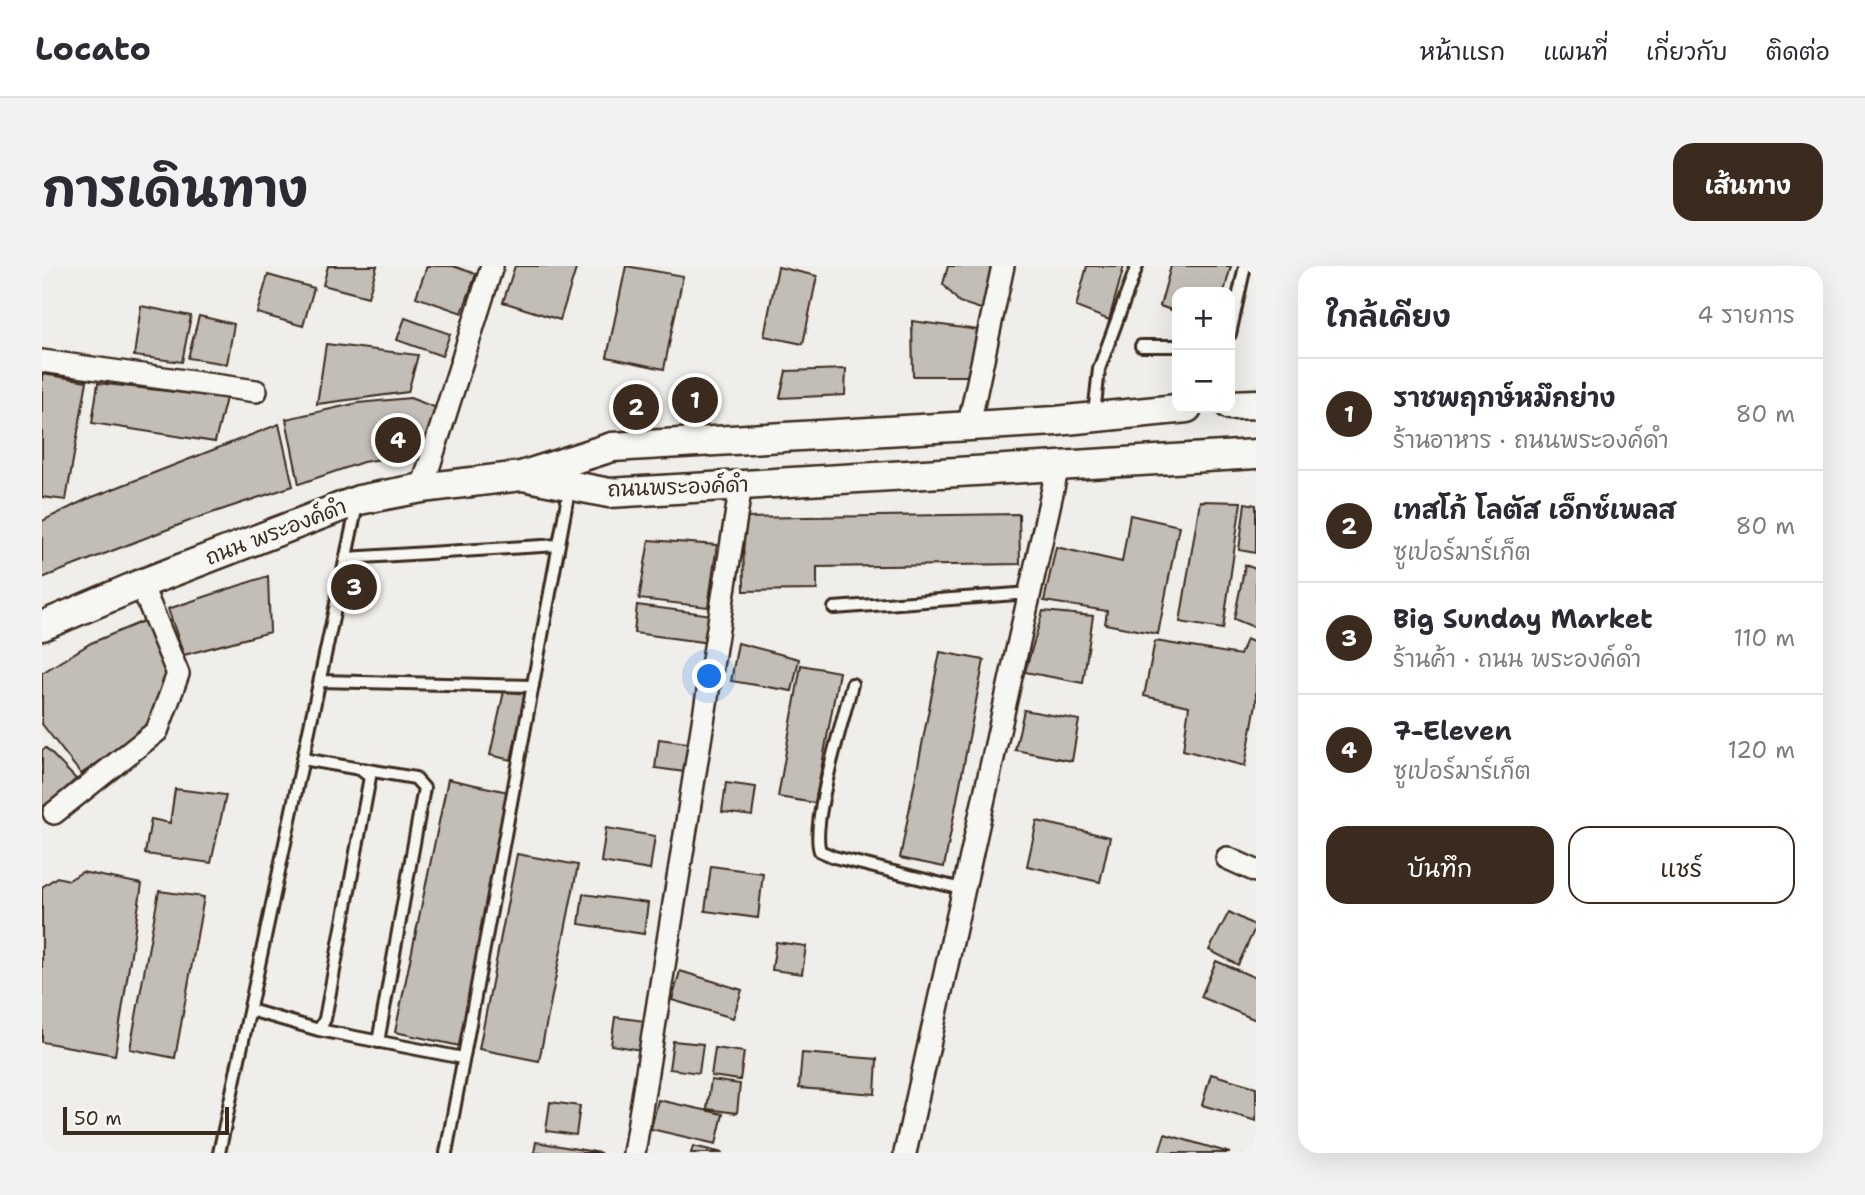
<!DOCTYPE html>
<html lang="th">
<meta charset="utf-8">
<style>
body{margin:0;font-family:"Shantell Sans","Playpen Sans Thai",sans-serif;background:#f2f2f3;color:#2b2b33}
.controls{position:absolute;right:21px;top:21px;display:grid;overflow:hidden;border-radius:14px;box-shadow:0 7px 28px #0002}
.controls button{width:63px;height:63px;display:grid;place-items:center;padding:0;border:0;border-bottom:2px solid #e1e1e2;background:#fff;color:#2b2b33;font:35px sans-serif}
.scale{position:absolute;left:21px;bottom:18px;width:166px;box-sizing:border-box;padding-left:7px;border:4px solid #3b2a1e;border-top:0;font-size:19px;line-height:24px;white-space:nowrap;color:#3b2a1e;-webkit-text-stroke:5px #f6f6f2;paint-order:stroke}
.you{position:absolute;left:668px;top:411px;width:24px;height:24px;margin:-18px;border:5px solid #fff;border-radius:50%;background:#1a73e8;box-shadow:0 0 0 10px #1a73e833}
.badge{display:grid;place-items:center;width:46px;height:46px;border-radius:50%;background:#3b2a1e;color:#fff;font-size:23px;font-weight:700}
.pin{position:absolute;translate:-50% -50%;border:4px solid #fff;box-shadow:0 2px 7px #0006}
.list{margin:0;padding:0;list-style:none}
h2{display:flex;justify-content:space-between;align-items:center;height:91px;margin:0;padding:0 28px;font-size:30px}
h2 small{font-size:23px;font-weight:400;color:#7c7c81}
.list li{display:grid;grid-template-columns:46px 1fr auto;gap:21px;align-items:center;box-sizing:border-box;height:112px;padding:0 28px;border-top:2px solid #e1e1e2}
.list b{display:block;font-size:26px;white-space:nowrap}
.list p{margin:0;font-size:23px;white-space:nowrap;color:#7c7c81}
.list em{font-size:23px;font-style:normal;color:#7c7c81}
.actions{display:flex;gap:14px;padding:21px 28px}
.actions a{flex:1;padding:16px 0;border:2px solid #3b2a1e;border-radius:21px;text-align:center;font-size:24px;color:#3b2a1e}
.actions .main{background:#3b2a1e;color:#fff}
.map{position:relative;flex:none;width:1214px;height:887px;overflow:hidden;border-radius:21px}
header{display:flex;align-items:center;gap:42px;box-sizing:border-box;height:98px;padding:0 35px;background:#fff;border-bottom:2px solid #e1e1e2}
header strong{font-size:33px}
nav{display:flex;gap:38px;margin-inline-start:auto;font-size:24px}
.intro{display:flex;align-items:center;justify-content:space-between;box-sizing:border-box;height:168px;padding:0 42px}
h1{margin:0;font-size:49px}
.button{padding:18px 32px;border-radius:21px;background:#3b2a1e;color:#fff;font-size:24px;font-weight:700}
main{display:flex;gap:42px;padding:0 42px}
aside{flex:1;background:#fff;border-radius:21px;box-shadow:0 7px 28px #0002}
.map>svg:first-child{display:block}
.building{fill:#c2bdb7;stroke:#3b2a1e;stroke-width:2}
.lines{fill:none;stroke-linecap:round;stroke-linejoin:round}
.lane-casing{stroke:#3b2a1e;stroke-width:16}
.street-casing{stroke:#3b2a1e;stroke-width:26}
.secondary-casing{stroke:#3b2a1e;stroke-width:33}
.lane{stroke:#f6f6f2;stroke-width:10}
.street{stroke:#f6f6f2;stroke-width:21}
.secondary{stroke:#f6f6f2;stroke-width:28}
.labels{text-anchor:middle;stroke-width:7;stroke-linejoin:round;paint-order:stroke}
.street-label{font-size:21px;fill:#3b2a1e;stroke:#f6f6f2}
</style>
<header>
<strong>Locato</strong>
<nav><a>หน้าแรก</a><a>แผนที่</a><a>เกี่ยวกับ</a><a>ติดต่อ</a></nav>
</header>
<div class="intro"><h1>การเดินทาง</h1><a class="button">เส้นทาง</a></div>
<main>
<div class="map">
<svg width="1214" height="887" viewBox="0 0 1214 887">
<rect width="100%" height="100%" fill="#efeeea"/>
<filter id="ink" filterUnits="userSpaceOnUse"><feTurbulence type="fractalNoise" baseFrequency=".0143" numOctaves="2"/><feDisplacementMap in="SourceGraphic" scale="14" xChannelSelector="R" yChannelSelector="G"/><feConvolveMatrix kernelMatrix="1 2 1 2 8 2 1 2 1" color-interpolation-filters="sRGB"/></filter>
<g filter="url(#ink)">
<path class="building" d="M286,0H335L326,31L281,19Z
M385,0H411L434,8L420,47L374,31Z
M473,0H535L518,54L461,36Z
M584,0L641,10L622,103L565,91Z
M906,0H955L942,44L917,36L901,18Z
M1045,0H1082L1067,54L1034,41Z
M1129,0H1189L1182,26H1135V46L1118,40Z
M736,1L775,10L761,78L722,70Z
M226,9L272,22L261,60L215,47Z
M99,40L149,50L140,96L92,90Z
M157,50L192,58L185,98L146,92Z
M363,52L408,68L400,90L355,74Z
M870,55L937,64L925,110H871Z
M284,78L376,89L366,126L275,138Z
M804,103L803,129L738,132L744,105Z
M0,108L45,115L24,234L0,231Z
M56,117L184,132L173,176L50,157Z
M368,132L395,142L380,186L321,196L257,218L244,153L316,137Z
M237,158L251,220L155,252L0,312V255L43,234Z
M1158,235L1199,236L1181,363L1138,356Z
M1203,237L1214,239V287L1197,284Z
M977,248L978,298L775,301V324L702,325L701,252Z
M1088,249L1137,260L1116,368L1063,358L1065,345L1002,335L1014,281L1080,296Z
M607,274L675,279L666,341L597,333Z
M1203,299L1214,303V362L1192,353Z
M226,310L228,366L142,389L126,343Z
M595,339L671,349L668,377L592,367Z
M1001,345L1051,350L1041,417L983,406Z
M104,354L129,405L107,462L39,508L0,458V407L49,377Z
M1204,373L1214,377V438L1203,500L1141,484L1147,440L1102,430L1113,375L1198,389Z
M696,377L757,393L750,425L689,415Z
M898,386L942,394L902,601L858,592Z
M759,399L797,406L773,537L736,531Z
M462,425L483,428L469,494L448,489Z
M982,444L1037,454L1030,495L973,484Z
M617,473L646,477L643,506L613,502Z
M4,482L34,513L0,544V484Z
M406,513L471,527L418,780L353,766Z
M684,517L714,521L710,550L680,546Z
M133,523L184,529L169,597L103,588L109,553L128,557Z
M995,555L1068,571L1058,616L985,600Z
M564,562L613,570L608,604L559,596Z
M475,588L536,599L497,795L437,783Z
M669,600L721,607L716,652L663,645Z
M40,606L100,618L73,789L0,776V621L15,611L27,614Z
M117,625L162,631L133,792L88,783Z
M541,628L606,637L602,668L537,658Z
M1187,646L1214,660L1196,699L1167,684Z
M734,676L764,680L760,708L730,704Z
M1174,695L1214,712V754L1159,731Z
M638,705L700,724L691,752L630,734Z
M573,751L603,755L599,784L569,779Z
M631,775L661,778L657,807L627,803Z
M673,782L702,786L698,814L669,810Z
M760,787L835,793L833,828L757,822Z
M1169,808L1214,821V855L1160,839Z
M669,814L698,818L695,847L665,843Z
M616,834L681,848L674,878L609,863Z
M508,836L538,840L534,869L504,865Z
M1123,868L1188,887H1117Z
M494,876L559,887H492Z
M651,880L681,887H649Z"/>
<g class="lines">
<g class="lane-casing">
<path id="lane" d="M1188,68L1203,0
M1099,80H1135
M1052,148L1057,103L1095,0
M304,292L517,279
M792,342L988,327
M278,415L491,420
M810,418C802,452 768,557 778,585L792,591L920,623
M261,493L318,503L328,511L283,753L277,764
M320,503L373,512L382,522L336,776
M208,744L277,764L421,792
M177,887L315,239
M404,887L528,219"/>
</g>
<g class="street-casing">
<path id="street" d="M0,95L214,125
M927,158L961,0
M380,222L450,0
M12,547L115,465L136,408L99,318
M1185,592L1214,605
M592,887L699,219
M863,887L1016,200"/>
</g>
<g class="secondary-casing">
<path id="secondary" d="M1188,139L1214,138
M481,210L567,227L1214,188
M0,360L99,318L317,234L380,222L479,210L570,181L1014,155L1145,142"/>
</g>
<use href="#lane" class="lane"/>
<use href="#street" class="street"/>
<use href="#secondary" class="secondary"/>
</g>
</g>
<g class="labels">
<g class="street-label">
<text transform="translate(636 221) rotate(-2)" y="7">ถนนพระองค์ดำ</text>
<text transform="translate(234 266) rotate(-21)" y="7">ถนน พระองค์ดำ</text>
</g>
</g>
</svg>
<div class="controls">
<button>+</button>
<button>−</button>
</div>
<div class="scale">50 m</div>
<div class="you"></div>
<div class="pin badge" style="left:653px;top:134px">1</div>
<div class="pin badge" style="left:594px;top:141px">2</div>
<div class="pin badge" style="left:312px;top:321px">3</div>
<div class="pin badge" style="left:356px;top:174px">4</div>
</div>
<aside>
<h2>ใกล้เคียง<small>4 รายการ</small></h2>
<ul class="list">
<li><span class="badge">1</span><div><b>ราชพฤกษ์หมึกย่าง</b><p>ร้านอาหาร · ถนนพระองค์ดำ</p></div><em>80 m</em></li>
<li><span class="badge">2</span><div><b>เทสโก้ โลตัส เอ็กซ์เพลส</b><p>ซูเปอร์มาร์เก็ต</p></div><em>80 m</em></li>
<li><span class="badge">3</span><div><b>Big Sunday Market</b><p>ร้านค้า · ถนน พระองค์ดำ</p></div><em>110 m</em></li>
<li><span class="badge">4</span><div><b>7-Eleven</b><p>ซูเปอร์มาร์เก็ต</p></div><em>120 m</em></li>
</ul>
<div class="actions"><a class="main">บันทึก</a><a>แชร์</a></div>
</aside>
</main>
